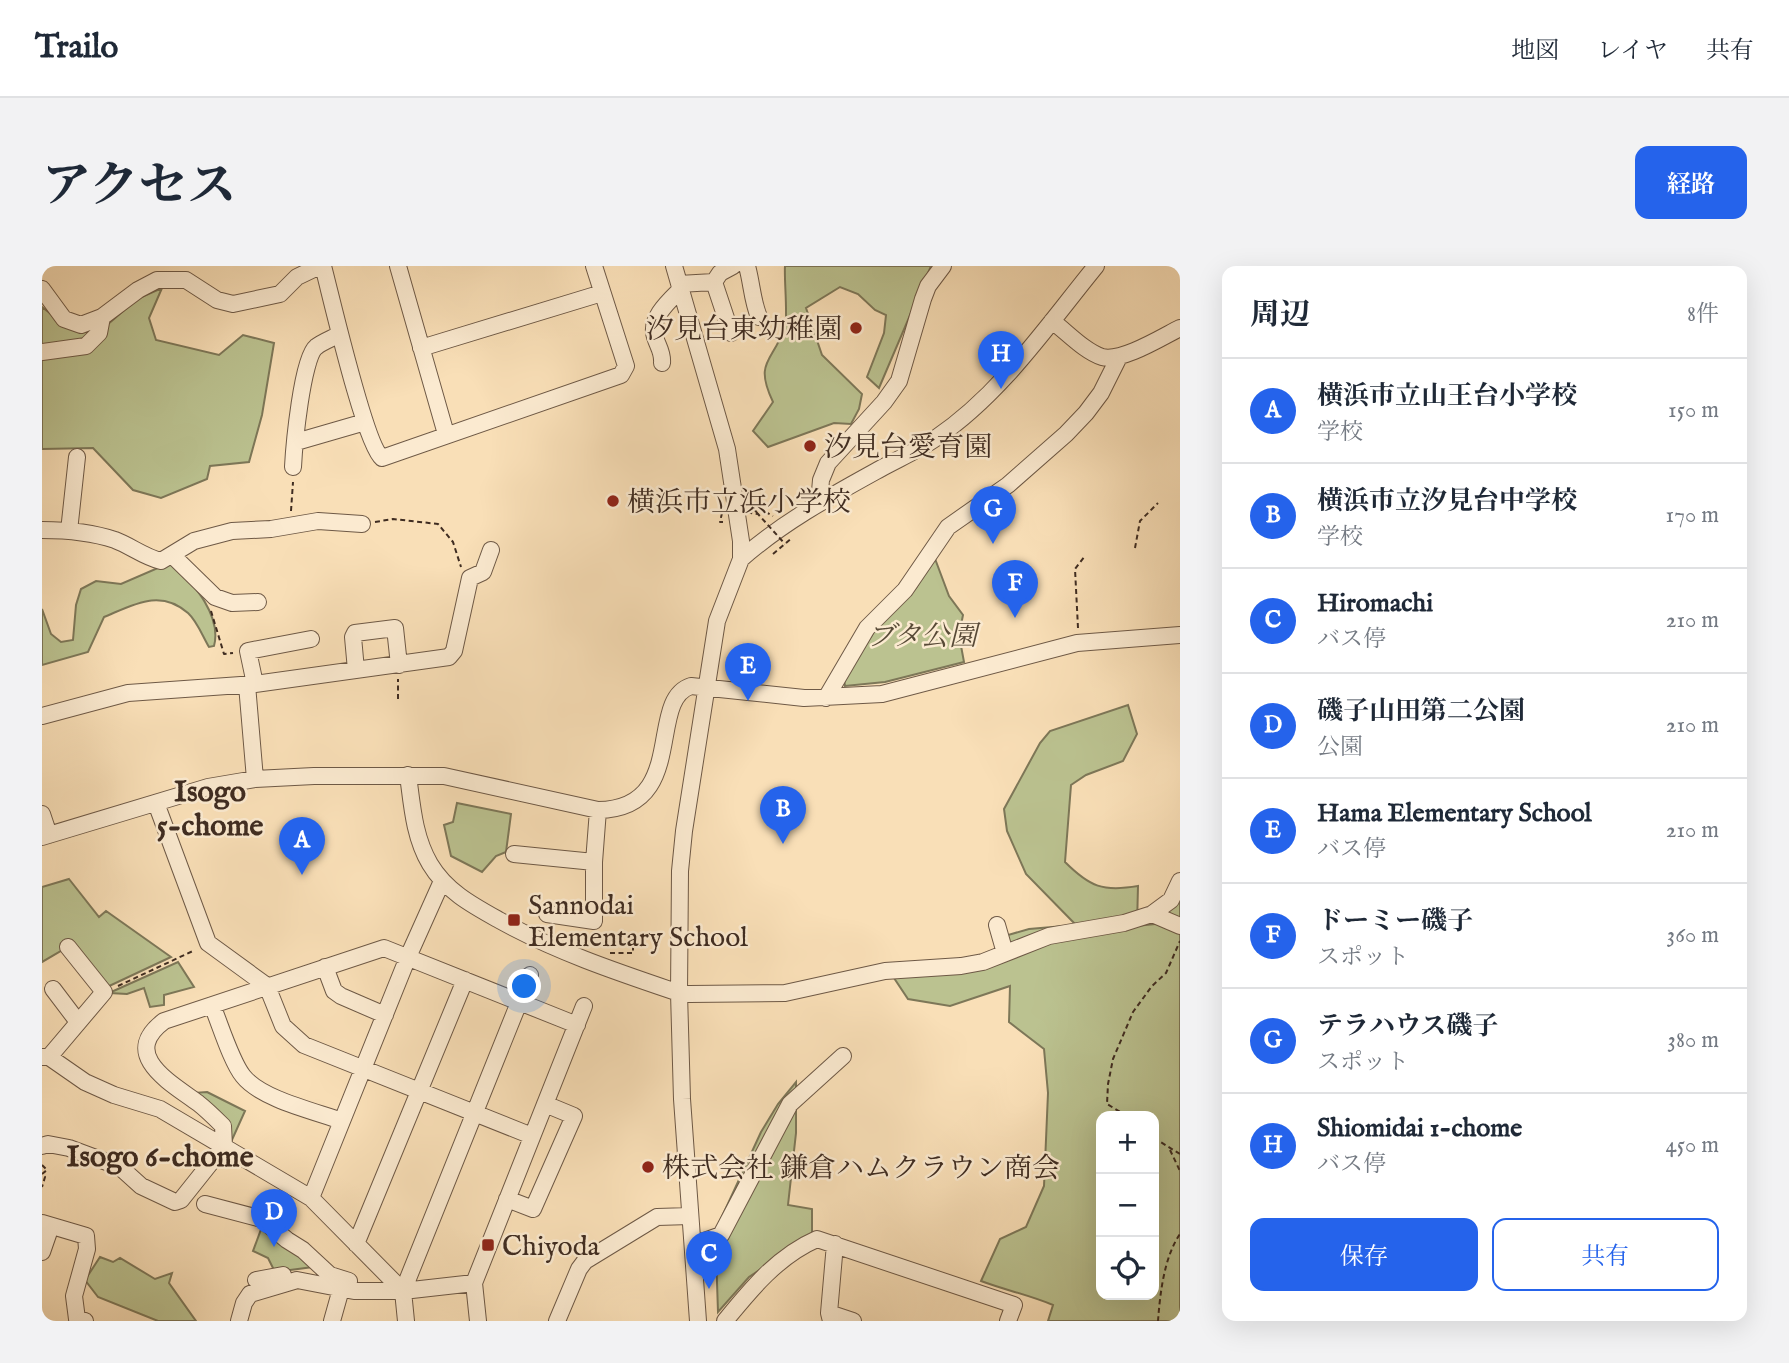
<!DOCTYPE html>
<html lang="ja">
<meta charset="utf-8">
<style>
body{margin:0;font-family:"IM FELL English","Noto Serif JP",serif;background:#f2f2f3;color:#1f2937}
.controls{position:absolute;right:21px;bottom:21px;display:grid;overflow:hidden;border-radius:14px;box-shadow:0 7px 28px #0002}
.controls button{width:63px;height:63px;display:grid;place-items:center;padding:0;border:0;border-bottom:2px solid #e0e1e3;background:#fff;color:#1f2937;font:35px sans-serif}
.you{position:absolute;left:483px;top:721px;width:24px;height:24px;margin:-18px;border:5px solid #fff;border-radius:50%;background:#1a73e8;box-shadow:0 0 0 10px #1a73e833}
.badge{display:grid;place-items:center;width:46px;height:46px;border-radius:50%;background:#2563eb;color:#fff;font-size:23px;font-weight:700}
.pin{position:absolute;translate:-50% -58px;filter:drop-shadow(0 2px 4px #0008)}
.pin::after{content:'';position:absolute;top:37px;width:24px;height:21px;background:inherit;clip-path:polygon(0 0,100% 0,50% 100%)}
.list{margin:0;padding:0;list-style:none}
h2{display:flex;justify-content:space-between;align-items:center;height:91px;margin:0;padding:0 28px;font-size:30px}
h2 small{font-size:23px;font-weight:400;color:#747a83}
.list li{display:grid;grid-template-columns:46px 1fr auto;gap:21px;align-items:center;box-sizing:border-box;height:105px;padding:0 28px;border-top:2px solid #e0e1e3}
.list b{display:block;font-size:26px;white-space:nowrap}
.list p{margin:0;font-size:23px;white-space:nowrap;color:#747a83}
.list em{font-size:23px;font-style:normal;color:#747a83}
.actions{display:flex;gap:14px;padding:21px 28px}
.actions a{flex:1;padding:16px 0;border:2px solid #2563eb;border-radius:14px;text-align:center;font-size:24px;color:#2563eb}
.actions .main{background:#2563eb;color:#fff}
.icon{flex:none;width:38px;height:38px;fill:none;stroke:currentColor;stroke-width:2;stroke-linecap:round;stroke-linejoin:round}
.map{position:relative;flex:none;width:1138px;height:1055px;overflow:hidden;border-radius:14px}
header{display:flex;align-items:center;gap:42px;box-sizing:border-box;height:98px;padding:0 35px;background:#fff;border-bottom:2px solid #e0e1e3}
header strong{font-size:33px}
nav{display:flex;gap:38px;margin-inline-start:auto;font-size:24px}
.intro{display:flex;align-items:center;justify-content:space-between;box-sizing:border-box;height:168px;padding:0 42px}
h1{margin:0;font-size:49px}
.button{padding:18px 32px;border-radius:14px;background:#2563eb;color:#fff;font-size:24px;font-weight:700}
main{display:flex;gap:42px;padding:0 42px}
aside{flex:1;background:#fff;border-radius:14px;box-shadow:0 7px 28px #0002}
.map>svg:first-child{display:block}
.green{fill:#bbc290;stroke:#7d7758;stroke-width:2;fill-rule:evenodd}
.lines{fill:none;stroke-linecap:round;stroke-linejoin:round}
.minor-casing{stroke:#6e5946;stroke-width:18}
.path{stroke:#3f2c21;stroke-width:2;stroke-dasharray:5 3.5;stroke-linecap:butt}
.minor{stroke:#fbead0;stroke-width:16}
.path-bridge{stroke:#3f2c21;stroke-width:2;stroke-dasharray:5 3.5;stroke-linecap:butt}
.poi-dot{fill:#8f2418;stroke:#fbead0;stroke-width:2.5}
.labels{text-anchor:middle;stroke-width:5;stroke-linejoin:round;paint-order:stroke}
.poi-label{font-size:28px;fill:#3f2c21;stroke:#fbead0;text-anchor:start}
.park-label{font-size:28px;font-style:italic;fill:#584a37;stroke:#fbead0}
.neighbourhood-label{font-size:30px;font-weight:bold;fill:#3f2c21;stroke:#fbead0}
</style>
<header>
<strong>Trailo</strong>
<nav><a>地図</a><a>レイヤ</a><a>共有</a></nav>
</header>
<div class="intro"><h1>アクセス</h1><a class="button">経路</a></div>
<main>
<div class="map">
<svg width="1138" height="1055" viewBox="0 0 1138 1055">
<rect width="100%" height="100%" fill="#f9dfb7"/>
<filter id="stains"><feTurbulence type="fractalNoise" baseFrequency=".00286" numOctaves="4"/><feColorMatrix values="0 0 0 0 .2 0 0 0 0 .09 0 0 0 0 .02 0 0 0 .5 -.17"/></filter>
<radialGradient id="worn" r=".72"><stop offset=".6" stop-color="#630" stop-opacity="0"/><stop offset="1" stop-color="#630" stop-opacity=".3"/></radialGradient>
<path class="green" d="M743,0H889L837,122L825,111L842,67L844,49L833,44L816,28L798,21L764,42L780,89L820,128L817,143L809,158L792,157L726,181L711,165L731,136C711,94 732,96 743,60C746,51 742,13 743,0Z
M120,22L107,52L114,74L177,89L201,69L232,77L220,149L207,196L168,200L165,213L119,232L91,224L51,182L0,183V41L27,62L65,59L95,33Z
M892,290L907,330L921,349L917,369L922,396L843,416L803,420L802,414L833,364L874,322Z
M125,298H133C152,319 180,350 172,380L167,381C161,371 155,355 146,347C118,322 91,339 62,351L46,386L0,399V343L9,368L19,376L31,374L34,339L39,323L54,315L79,318Z
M1086,439L1095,468L1081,495L1044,509L1029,519L1023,596C1048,621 1061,626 1096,620L1095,660L1113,658L1136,634L1138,629V1055H1006L1011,1039C987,1029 963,1024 939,1015L958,973L984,961L1002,920L1006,827L1002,783L967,756L968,720L908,740L866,733L852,712L960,695L966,669L987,663L1034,659L984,608L965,565L962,543L998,477L1008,465ZM1059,850H1112V1029H1059Z
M415,537L469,548L464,586L454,590L440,606L409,590L402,559L411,556Z
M27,613L57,651L64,645L129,691L63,722L24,682L0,696V621Z
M136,696L152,721L122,729V739L108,741L102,722L85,728L67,727Z
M754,816V867L746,939L770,943V969L707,1011L676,1046L674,986L677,957L719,866L736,838Z
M165,826L203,845L189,876L150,827Z
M221,958L271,1001L233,1006L226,992L211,985Z
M58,991L71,996L78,992L113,1013L130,1007L127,1017L154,1055H116L56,1031L43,1014Z"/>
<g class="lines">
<g class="minor-casing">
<path id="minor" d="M281,0C289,30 323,179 340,192L579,109L584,100L552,0
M356,0L404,168
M632,0L685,183L699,275V293L675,355L642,565L638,605L637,727L640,833L656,1055
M705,0C710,18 710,34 717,51
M672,16L689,67
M637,18L672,16L678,7L691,0
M0,23L22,53L39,59L60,51L96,24L115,14H144L175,34L191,38L238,28L255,11L278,0
M1010,55C1025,66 1042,85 1060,91C1080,96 1120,71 1138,62
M379,82L560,27
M0,86L44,80L57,67L60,51
M620,97C621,86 616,81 613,71C607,52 627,35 639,23
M254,176L323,156
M251,201C252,181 260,92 274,81C280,76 291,72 298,68
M777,237L779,214L786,197L842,136L857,115L881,33L886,20L901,0
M0,264C24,264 49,266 73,274C89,280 102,291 119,295L152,275L190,265L229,263L276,255L320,258
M27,265L35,191
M131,290L173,331L190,337L216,336
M699,293C741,256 789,230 838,203C856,193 877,184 894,172C959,128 1005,60 1054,0
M314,404L311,371L313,367L353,362L357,399
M213,418L206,385L269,373
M205,419L213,513
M784,432L825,362L863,324L906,261L966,219L1024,168L1044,147L1059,127L1077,91
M0,450L86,427L213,418L407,391L412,385L428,312L441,306L449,284
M366,509C370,539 372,571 388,598C404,625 430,639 457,654C515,686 575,706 637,727L647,728L743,727L843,705L919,700L941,696L1007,670L1082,657L1110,648L1129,634L1138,615
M114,537L166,677L225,720L241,760L262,779L490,870
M0,548L7,569
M0,571L166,521L213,513L272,510H402L556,544C647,543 604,434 649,420L762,432L840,428L1035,377L1138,369
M472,588L552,596
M505,648L552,655V596L556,544
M1110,648L1138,660
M955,659L963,687
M283,701L292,725L299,730L343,749
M11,723L36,756
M170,739C178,758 189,795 201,810C219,833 272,845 300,855
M0,791H7L62,726L26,681
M7,791L43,816L72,829L118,843L269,932L361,1025L364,1055
M0,880L6,878L27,882L78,901L99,920L133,936L139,934L182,880L181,860C173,852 165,844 156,837C129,817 77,789 122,755L342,682L535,759
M269,932L366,691L400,615
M465,933L491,943L532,850L503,838
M163,938L220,953L245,974L261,984L288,1009L307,1015
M0,957L44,970L45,983L32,1030L35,1053L43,1055
M314,978L423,714
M651,979L679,969L748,838L801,790
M0,986L9,960
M214,1014L241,1009
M432,1017L436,1055
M361,1025L488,709
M787,1047L811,1055
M197,1055L202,1037L208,1028L255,1014L312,1025H361L432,1017L542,740
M290,1055L299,1023
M515,1055L537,1003L543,995L615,951L648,950
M683,1055C709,1023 736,990 775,973L972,1039L966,1055
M789,1055L787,1047L793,978"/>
</g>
<path class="path" d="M249,245L251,216
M680,247L678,256H681
M716,248L708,238L710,235L714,241L731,250
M333,256L351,253L396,258L411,276L419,301
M1093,282L1098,255L1116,237
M731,288L750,272
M169,345L182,388L191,387
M1036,362L1033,303L1043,290
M356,433V413
M568,687H591V665
M76,720L153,684
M1085,850L1065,838L1066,818L1071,793L1091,746L1110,720L1124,707L1138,675
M1112,872L1138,888
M1128,884L1138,905
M0,899L5,904L0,908L3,911L0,921
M1116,1055C1118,1028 1122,991 1138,968"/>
<use href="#minor" class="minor"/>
<path class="path-bridge" d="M680,243L716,248L743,278"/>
</g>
<g class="poi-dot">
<circle cx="814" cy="62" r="7"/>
<circle cx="768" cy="180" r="7"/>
<circle cx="571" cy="235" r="7"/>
<rect x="465" y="647" width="14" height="14" rx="3.5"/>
<circle cx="606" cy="901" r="7"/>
<rect x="439" y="972" width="14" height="14" rx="3.5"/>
</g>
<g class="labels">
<g class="poi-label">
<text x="800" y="72" text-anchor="end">汐見台東幼稚園</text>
<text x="782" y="190">汐見台愛育園</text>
<text x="585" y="245">横浜市立浜小学校</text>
<text x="486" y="648">Sannodai<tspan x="486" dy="32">Elementary School</tspan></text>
<text x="620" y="911">株式会社 鎌倉ハムクラウン商会</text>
<text x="460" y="989">Chiyoda</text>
</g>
<g class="park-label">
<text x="880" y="379">ブタ公園</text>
</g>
<g class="neighbourhood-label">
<text x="168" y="535">Isogo<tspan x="168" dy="34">5-chome</tspan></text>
<text x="118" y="900">Isogo 6-chome</text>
</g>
</g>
<rect width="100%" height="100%" filter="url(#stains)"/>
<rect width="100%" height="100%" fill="url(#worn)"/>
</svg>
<div class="controls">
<button>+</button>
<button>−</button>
<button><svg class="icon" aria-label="locate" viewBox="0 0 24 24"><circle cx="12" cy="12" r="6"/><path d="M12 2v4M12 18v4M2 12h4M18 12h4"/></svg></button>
</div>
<div class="you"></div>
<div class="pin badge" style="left:260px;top:609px">A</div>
<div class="pin badge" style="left:741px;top:578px">B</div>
<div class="pin badge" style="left:667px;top:1023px">C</div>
<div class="pin badge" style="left:232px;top:981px">D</div>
<div class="pin badge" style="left:706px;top:435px">E</div>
<div class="pin badge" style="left:973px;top:352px">F</div>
<div class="pin badge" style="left:951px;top:278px">G</div>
<div class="pin badge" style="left:959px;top:123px">H</div>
</div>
<aside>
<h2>周辺<small>8件</small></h2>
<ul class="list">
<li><span class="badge">A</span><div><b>横浜市立山王台小学校</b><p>学校</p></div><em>150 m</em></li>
<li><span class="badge">B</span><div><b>横浜市立汐見台中学校</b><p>学校</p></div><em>170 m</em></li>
<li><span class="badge">C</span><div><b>Hiromachi</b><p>バス停</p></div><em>210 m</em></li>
<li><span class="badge">D</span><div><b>磯子山田第二公園</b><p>公園</p></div><em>210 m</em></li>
<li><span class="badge">E</span><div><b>Hama Elementary School</b><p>バス停</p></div><em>210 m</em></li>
<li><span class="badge">F</span><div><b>ドーミー磯子</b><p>スポット</p></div><em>360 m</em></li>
<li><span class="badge">G</span><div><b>テラハウス磯子</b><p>スポット</p></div><em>380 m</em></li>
<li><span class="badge">H</span><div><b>Shiomidai 1-chome</b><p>バス停</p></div><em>450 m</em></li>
</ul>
<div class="actions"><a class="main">保存</a><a>共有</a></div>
</aside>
</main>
